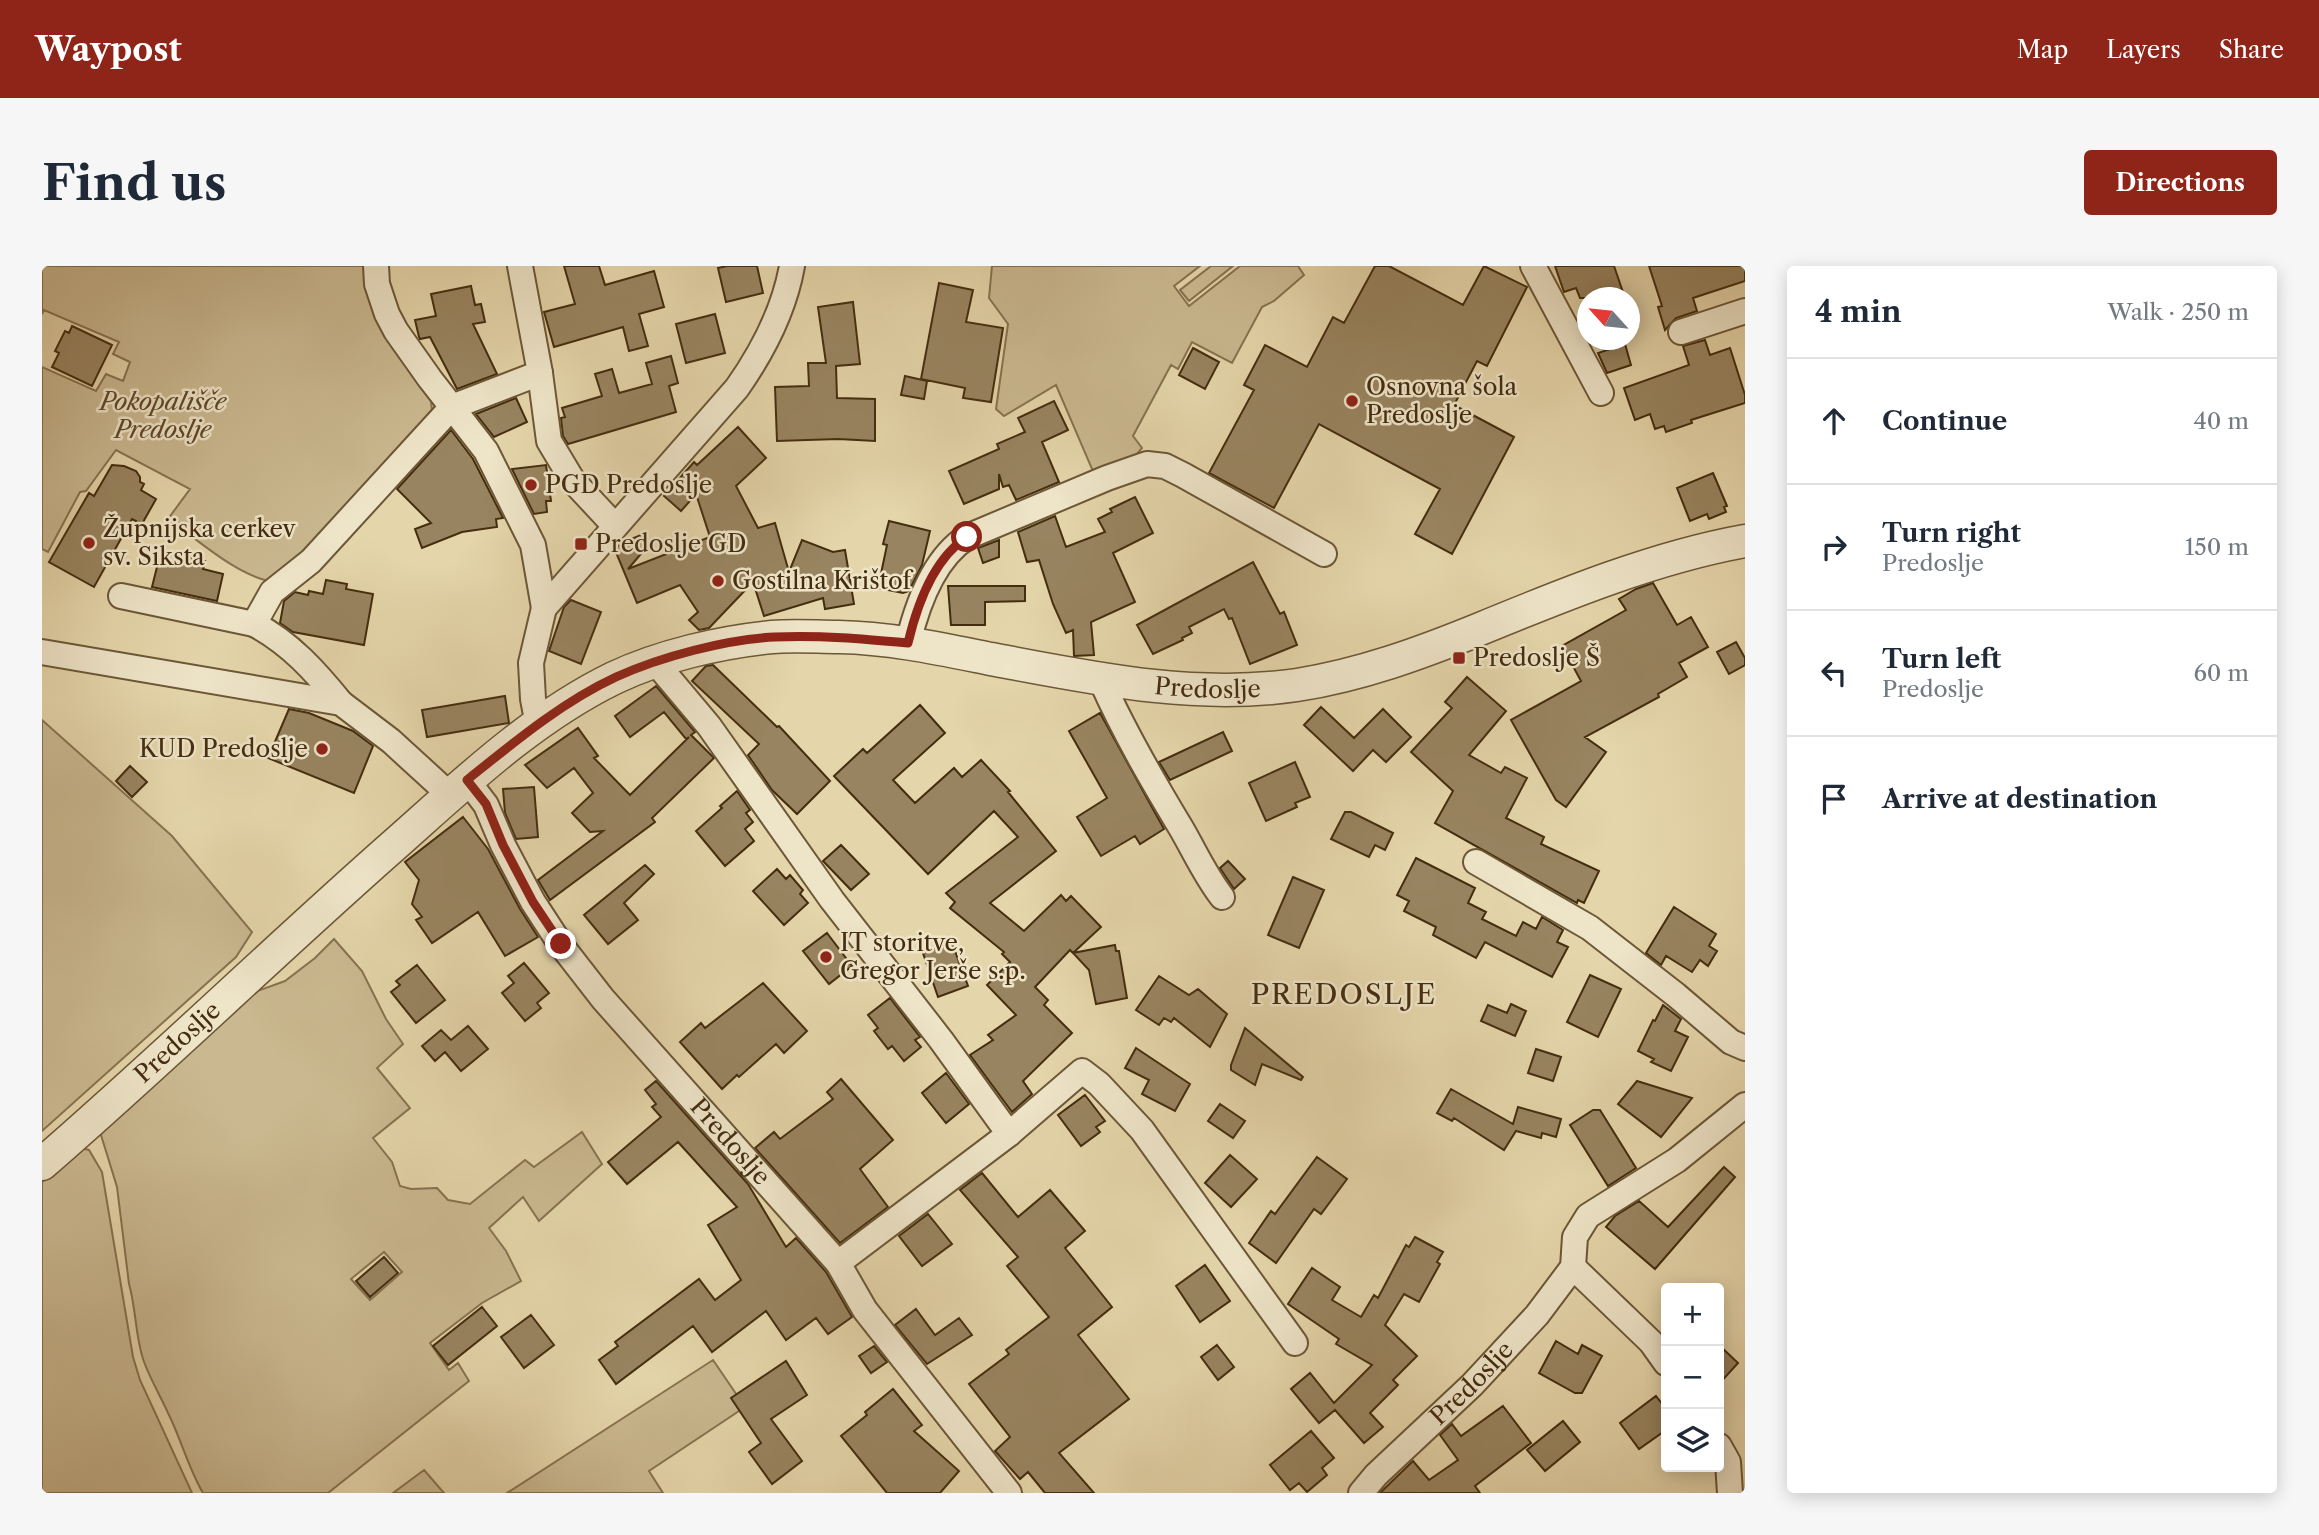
<!DOCTYPE html>
<meta charset="utf-8">
<style>
body{margin:0;font-family:"Libre Caslon Text",serif;background:#f6f6f7;color:#1f2937}
.controls{position:absolute;right:21px;bottom:21px;display:grid;overflow:hidden;border-radius:7px;box-shadow:0 4px 18px #0003}
.controls button{width:63px;height:63px;display:grid;place-items:center;padding:0;border:0;border-bottom:2px solid #e0e1e3;background:#fff;color:#1f2937;font:35px sans-serif}
.compass{position:absolute;left:1535px;top:21px;width:63px;height:63px;border-radius:50%;background:#fff;box-shadow:0 4px 18px #0003;rotate:297deg}
.stop{position:absolute;width:21px;height:21px;margin:-16px;border:5px solid #8f2418;border-radius:50%;background:#fff}
.stop.end{background:#8f2418;border-color:#fff;box-shadow:0 2px 7px #0008}
.list{margin:0;padding:0;list-style:none}
h2{display:flex;justify-content:space-between;align-items:center;height:91px;margin:0;padding:0 28px;font-size:30px}
h2 small{font-size:23px;font-weight:400;color:#747a83}
.list li{display:grid;grid-template-columns:46px 1fr auto;gap:21px;align-items:center;box-sizing:border-box;height:126px;padding:0 28px;border-top:2px solid #e0e1e3}
.list b{display:block;font-size:26px;white-space:nowrap}
.list p{margin:0;font-size:23px;white-space:nowrap;color:#747a83}
.list em{font-size:23px;font-style:normal;color:#747a83}
.icon{flex:none;width:38px;height:38px;fill:none;stroke:currentColor;stroke-width:2;stroke-linecap:round;stroke-linejoin:round}
.map{position:relative;flex:none;width:1703px;height:1227px;overflow:hidden;border-radius:7px}
header{display:flex;align-items:center;gap:42px;box-sizing:border-box;height:98px;padding:0 35px;background:#8f2418;color:#fff}
header strong{font-size:33px}
nav{display:flex;gap:38px;margin-inline-start:auto;font-size:24px}
.intro{display:flex;align-items:center;justify-content:space-between;box-sizing:border-box;height:168px;padding:0 42px}
h1{margin:0;font-size:49px}
.button{padding:18px 32px;border-radius:7px;background:#8f2418;color:#fff;font-size:24px;font-weight:700}
main{display:flex;gap:42px;padding:0 42px}
aside{flex:1;background:#fff;border-radius:7px;box-shadow:0 4px 18px #0003}
.map>svg:first-child{display:block}
.green{fill:#cab890;stroke:#877250;stroke-width:2;fill-rule:evenodd}
.building{fill:#988460;stroke:#442d0f;stroke-width:2}
.lines{fill:none;stroke-linecap:round;stroke-linejoin:round}
.minor-casing{stroke:#6c5736;stroke-width:28}
.tertiary-casing{stroke:#6c5736;stroke-width:35}
.minor{stroke:#eee4c8;stroke-width:24}
.tertiary{stroke:#eee4c8;stroke-width:32}
.route{stroke:#8f2418;stroke-width:9}
.poi-dot{fill:#8f2418;stroke:#eee4c8;stroke-width:2.5}
.labels{text-anchor:middle;stroke-width:5;stroke-linejoin:round;paint-order:stroke}
.poi-label{font-size:24px;fill:#442d0f;stroke:#eee4c8;text-anchor:start}
.park-label{font-size:24px;font-style:italic;fill:#5f4929;stroke:#eee4c8}
.street-label{font-size:24px;fill:#442d0f;stroke:#eee4c8}
.quarter-label{font-size:28px;letter-spacing:2px;fill:#442d0f;stroke:#eee4c8}
</style>
<header>
<strong>Waypost</strong>
<nav><a>Map</a><a>Layers</a><a>Share</a></nav>
</header>
<div class="intro"><h1>Find us</h1><a class="button">Directions</a></div>
<main>
<div class="map">
<svg width="1703" height="1227" viewBox="0 0 1703 1227">
<rect width="100%" height="100%" fill="#e5d5aa"/>
<filter id="stains"><feTurbulence type="fractalNoise" baseFrequency=".00286" numOctaves="4"/><feColorMatrix values="0 0 0 0 .2 0 0 0 0 .09 0 0 0 0 .02 0 0 0 .5 -.17"/></filter>
<radialGradient id="worn" r=".72"><stop offset=".6" stop-color="#630" stop-opacity="0"/><stop offset="1" stop-color="#630" stop-opacity=".3"/></radialGradient>
<path class="green" d="M0,0H325L389,135L390,145L299,254L227,315C193,308 155,273 126,253L148,223L74,184L44,225L38,226L6,286L0,283V101L54,125L64,108L81,115L88,96L71,88L77,76L2,44L0,48Z
M950,0H1158L1132,20L1147,40L1198,0H1256L1262,9L1232,35L1220,41L1190,97L1150,76L1136,103L1129,99L1091,170L1100,182L1089,195L1053,210L1014,119L962,150L954,143L966,58L947,32Z
M1169,0H1191L1147,35L1138,24Z
M0,454L130,570L210,666L194,691L0,865Z
M292,673L320,705L344,753L361,778L335,802L368,842L331,872L350,896L358,920L369,923L395,922L406,934L428,938L483,894L492,901L540,866L560,898L497,955L481,931L447,962L464,985L479,1015L440,1037L388,1077L407,1104L416,1097L427,1115L286,1227H161C146,1201 139,1173 126,1147C118,1129 107,1111 101,1093C93,1068 94,1042 87,1018L75,921L59,869L61,862L210,727L243,715L273,692ZM342,986L360,1006L328,1034L309,1013Z
M38,882L47,884L60,906L91,1091L98,1114L150,1227H0V916Z
M671,1094L703,1141L607,1205L621,1227H465Z
M382,1204L402,1227H351Z"/>
<path class="building" d="M522,0H557L563,19L612,5L622,41L597,48L606,80L587,85L581,61L512,81L502,46L533,38Z
M685,0H715L721,27L684,36L676,2Z
M1333,0H1347L1421,39L1442,0L1485,21L1445,100L1435,95L1412,139L1472,171L1410,288L1373,268L1398,223L1277,158L1232,242L1167,207L1212,124L1202,119L1223,79L1265,101L1291,51L1302,57Z
M1513,0H1572L1583,32H1538L1534,22L1522,26Z
M1607,0H1703V15L1651,32L1655,45L1634,52L1623,64L1616,41L1620,40Z
M897,17L931,24L924,56L961,62L949,136L921,132L923,122L879,113Z
M429,20L433,39L439,38L443,56L431,58L455,108L415,123L388,71L378,73L377,71L373,54L394,50L389,28Z
M811,36L818,98L794,100L795,132L833,133V175L796,173L735,175L733,121L767,120L766,97H784L776,41Z
M673,48L683,87L644,97L634,58Z
M30,60L70,79L50,120L10,101L17,87L13,85L23,65L27,67Z
M1663,74L1668,89L1688,82L1703,129V137L1649,154L1650,157L1624,166L1622,160L1613,163L1608,148L1593,154L1582,122L1647,99L1641,80Z
M1583,78L1589,99L1565,107L1556,87Z
M1151,82L1177,96L1163,123L1137,109Z
M629,90L636,117L627,120L634,146L526,178L521,170L519,152L523,151L520,142L560,130L553,108L570,103L577,127L610,118L604,97Z
M863,110L885,115L882,133L859,129Z
M474,132L485,156L452,171L434,148Z
M1012,135L1026,164L1000,176L1017,216L974,234L967,219L961,221L957,208V223L922,238L907,205L957,183L955,178L983,166L976,152Z
M696,161L724,192L694,220L716,262L733,257L747,306L760,274L791,286L803,284L812,338L783,343L781,332L722,350L711,316L667,362L657,364L647,354L656,346L638,319L595,337L573,284L579,277L599,269L604,282L586,303L668,271L654,228L639,245L622,230L652,196L655,199Z
M409,164L431,193L461,252L454,253L455,261L420,266L380,282L373,263L389,257L355,223Z
M70,199L82,200L94,205L98,211V216L102,218L99,224L114,233L100,258L90,253L52,321L7,296L47,227L52,230Z
M504,199L509,235H504L505,246L492,248L470,203Z
M1671,207L1685,240L1682,241L1684,246L1667,253L1665,248L1648,255L1635,222Z
M1093,231L1111,267L1071,287L1093,336L1049,356L1052,389L1032,390L1031,364L1024,367L1011,338L997,294L985,296L976,266L1013,250L1024,281L1063,266L1056,253L1070,246L1068,243Z
M847,255L888,265L880,299L867,325L861,327L836,322L845,279L841,278Z
M957,274V291L941,297L936,282Z
M138,289L163,295L161,303L181,308L175,335L110,321L117,293L136,298Z
M1211,296L1238,348L1242,346L1255,379L1208,398L1190,352L1187,353L1182,343L1147,361L1150,367L1140,372L1141,374L1111,388L1095,359Z
M284,314L305,318L304,323L331,328L322,379L251,366L238,357L242,335L253,326L266,329L267,325L281,328Z
M1611,317L1635,359L1649,351L1666,381L1637,397L1645,411L1616,428L1617,431L1543,471L1564,486L1524,541L1514,534L1469,454L1539,415L1520,380L1584,344L1577,333L1594,323Z
M906,320H983V335L943,336V359H909Z
M529,334L559,346L539,398L507,385L522,341Z
M1694,376L1703,392V399L1687,408L1675,386Z
M671,399L735,461L737,460L788,515L755,548L730,524L706,489L717,478L650,415L664,400Z
M1425,411L1464,445L1427,489L1459,507L1463,501L1485,512L1464,552L1502,571L1499,578L1557,605L1542,637L1536,634L1535,637L1393,557L1411,525L1369,486L1410,442L1403,436Z
M614,420L653,466L649,469L672,492L610,552L613,556L508,634L496,614L561,565L548,566L530,547L551,527L532,502L505,522L483,499L536,462L556,490L552,492L588,529L647,471L644,473L622,446L588,471L573,450Z
M463,430L467,457L385,471L380,444Z
M878,439L903,467L851,514L873,537L912,502L920,511L939,494L968,525L966,526L1014,585L948,637L982,665L1019,629L1024,635L1029,630L1059,661L1031,687L1028,684L993,721L1006,734L1002,739L1030,767L981,815L990,828L970,846L928,789L951,774L946,769L974,749L945,719L968,696L960,688L962,686L908,642L913,636L904,627L976,571L952,545L886,608L792,510L821,483L825,487Z
M1279,441L1312,472L1341,443L1369,471L1344,496L1331,484L1311,505L1262,459Z
M247,443L267,447L311,465L331,480L312,527L226,492Z
M1058,447L1122,563L1098,578L1093,570L1059,590L1035,551L1065,532L1027,465Z
M1181,466L1190,485L1128,514L1117,496Z
M1253,496L1268,531L1253,537L1255,541L1224,555L1207,517Z
M88,500L105,516L90,531L74,515Z
M492,521L496,571L474,573L463,547L461,523Z
M695,525L708,544L704,547L711,556L703,563L712,575L683,600L654,565L680,542L678,540Z
M1303,546H1309L1351,567L1343,584L1333,579L1327,591L1289,573Z
M421,551L446,583L478,643L496,671L463,690L436,646L390,677L374,654L380,651L370,638L377,614L363,596Z
M799,579L827,608L809,624L781,595Z
M1374,592L1433,622L1426,637L1444,646L1440,653L1474,670L1481,656L1494,663L1500,651L1521,664L1515,676L1526,681L1510,711L1443,676L1434,692L1391,669L1394,661L1362,645L1367,635L1355,629Z
M1186,595L1203,613L1192,623L1178,602Z
M603,599L612,608L582,637L596,654L566,678L542,649Z
M735,603L744,613L748,609L761,624L758,628L766,637L742,659L711,625Z
M1251,611L1282,624L1257,682L1226,669Z
M1632,641L1674,668L1667,680L1675,685L1666,700L1658,694L1650,706L1624,690L1619,699L1604,687Z
M785,667L810,700L787,718L761,685Z
M910,677L926,720L896,731L881,687Z
M1073,679L1074,685H1077L1085,732L1054,738L1047,704L1031,687Z
M482,697L507,727L495,737L499,742L483,755L460,727L472,717L466,710Z
M375,699L403,734L374,757L349,726L358,719L354,715Z
M1548,709L1579,723L1556,771L1525,756Z
M1117,710L1147,729L1156,723L1185,748L1168,781L1132,752L1129,756L1122,752L1117,759L1094,744Z
M721,717L765,765L742,787L734,778L697,811L695,809L680,823L638,776L659,757L663,762Z
M848,732L878,771L873,774L879,781L862,795L850,780L846,783L832,765L836,762L826,749Z
M1469,738L1484,745L1473,770L1439,755L1446,739L1465,747Z
M1621,739L1639,753L1633,765L1646,771L1629,805L1609,796L1612,793L1596,785L1611,754L1613,755Z
M426,760L446,783L419,805L403,786L393,795L380,780L399,764L409,774Z
M1203,762L1261,811L1259,814L1220,798L1213,819L1189,804V799Z
M1094,782L1148,818L1133,845L1100,828L1107,814L1083,802Z
M1494,783L1519,791L1511,815L1486,807Z
M904,807L927,838L904,857L880,827Z
M799,813L851,874L818,903L846,941L798,977L713,882L732,866L738,873L791,833L785,826Z
M614,815L706,918L744,981L754,972L784,1006L810,1051L786,1068L774,1052L744,1074L724,1045L670,1086L651,1060L574,1118L557,1094L576,1080L573,1076L657,1013L673,1034L699,1014L666,959L695,941L636,876L585,918L566,896L619,851L610,841L614,838L603,824Z
M1595,815L1650,832L1619,871L1576,838Z
M1409,823L1471,858L1476,841L1519,853L1514,871L1500,867L1499,872L1474,865L1462,884L1412,852L1410,855L1395,847Z
M1043,829L1063,855L1054,861L1058,866L1039,880L1016,849Z
M1178,838L1203,855L1191,872L1166,855Z
M1551,844H1558L1594,902L1566,920L1528,859Z
M1188,889L1215,913L1189,941L1163,917Z
M1275,891L1305,913L1279,948L1272,943L1234,997L1207,977L1229,945L1233,948Z
M1682,901L1693,911L1613,1003L1564,961L1573,950L1597,935L1626,961Z
M940,907L976,951L1008,924L1043,965L1023,982L1070,1041L1036,1069L1087,1133L1017,1187L1052,1227H1003L986,1206L978,1213L953,1185L968,1171L927,1118L967,1088L964,1084L1007,1051L965,1000L976,991L918,924Z
M886,948L910,978L880,1000L857,970Z
M1373,971L1401,986L1395,996L1398,998L1377,1036L1362,1028L1343,1059L1375,1090L1351,1114L1356,1119L1328,1147L1341,1161L1322,1177L1293,1144L1277,1157L1249,1123L1268,1107L1292,1137L1330,1099L1294,1078L1297,1073L1246,1038L1270,1002L1298,1021L1290,1034L1319,1051L1332,1029L1336,1032L1364,979L1367,981Z
M342,991L356,1007L328,1031L314,1015Z
M1163,999L1188,1035L1158,1056L1134,1020Z
M440,1041L455,1060L406,1099L391,1080Z
M874,1043L893,1069L917,1052L930,1069L885,1098L853,1059Z
M489,1049L512,1079L482,1102L459,1071Z
M1514,1075L1536,1088L1540,1079L1560,1090L1540,1127H1533L1497,1107Z
M1175,1079L1192,1101L1176,1114L1159,1091Z
M1677,1079L1696,1097L1677,1118Z
M832,1080L845,1096L829,1107L817,1090Z
M744,1095L765,1129L729,1153L760,1195L730,1218L707,1186L719,1177L689,1132Z
M851,1123L880,1159L872,1165L917,1205L898,1227H845L799,1170L825,1149L823,1146Z
M1614,1130L1624,1143V1164L1597,1183L1578,1157Z
M1461,1140L1489,1177L1433,1220L1438,1227H1338L1371,1195L1387,1214L1416,1194L1398,1169L1410,1158L1419,1170Z
M1521,1155L1538,1176L1503,1205L1485,1184Z
M1269,1165L1292,1192L1280,1202L1285,1209L1265,1226L1257,1217L1248,1224L1228,1199Z"/>
<g class="lines">
<g class="minor-casing">
<g id="minor">
<path d="M334,0L335,18L345,48L354,65L388,113L444,185L491,279L502,342"/>
<path d="M1491,0L1559,127"/>
<path d="M1639,66L1703,45"/>
<path d="M498,107L507,175L531,215L573,260"/>
<path d="M79,330L212,358"/>
<path d="M866,377C875,339 891,293 925,271L1065,212L1105,198L1123,200L1141,209L1282,288"/>
<path d="M0,386L299,437L349,475L408,529"/>
<path d="M614,397L667,460L790,634L899,774L967,868"/>
<path d="M1059,414C1082,466 1110,514 1139,562C1153,586 1163,609 1180,631"/>
<path d="M299,437C274,406 248,377 212,358L230,326L269,295L410,141L498,107L478,0"/>
<path d="M496,459L491,433L489,397L502,342L695,122C721,85 742,45 750,0"/>
<path id="s1" d="M425,514L444,539L461,579L491,636L519,679L561,733L796,997L823,1044L967,1227"/>
<path d="M1434,596L1548,662L1634,729L1689,776L1703,782"/>
<path d="M796,997L967,868L1040,805L1057,818L1100,864L1253,1077"/>
<path d="M1531,1001L1609,1076L1624,1097"/>
<path d="M1677,1180L1686,1196L1688,1227"/>
<path id="s2" d="M1319,1227L1334,1209L1430,1119L1495,1049L1531,1001L1533,971L1546,950L1635,894L1703,839"/>
</g>
</g>
<g class="tertiary-casing">
<g id="tertiary">
<path id="s3" d="M0,898C119,795 232,685 350,581C419,520 488,453 572,412C618,390 679,376 730,371C752,369 775,371 797,371C849,372 899,383 949,393C1050,412 1152,434 1255,419C1319,409 1379,387 1438,363C1523,328 1614,291 1703,275"/>
</g>
</g>
<use href="#minor" class="minor"/>
<use href="#tertiary" class="tertiary"/>
</g>
<g class="lines">
<path class="route" d="M519,678L491,636L461,579L444,538L425,514C471,477 520,436 574,411C618,391 685,373 733,371C778,369 822,373 866,377C875,339 891,293 925,271"/>
</g>
<g class="poi-dot">
<circle cx="1310" cy="135" r="7"/>
<circle cx="489" cy="219" r="7"/>
<circle cx="47" cy="277" r="7"/>
<rect x="532" y="271" width="14" height="14" rx="3.5"/>
<circle cx="676" cy="315" r="7"/>
<rect x="1410" y="385" width="14" height="14" rx="3.5"/>
<circle cx="280" cy="483" r="7"/>
<circle cx="784" cy="691" r="7"/>
</g>
<g class="labels">
<g class="poi-label">
<text x="1324" y="129">Osnovna šola<tspan x="1324" dy="28">Predoslje</tspan></text>
<text x="503" y="227">PGD Predoslje</text>
<text x="61" y="271">Župnijska cerkev<tspan x="61" dy="28">sv. Siksta</tspan></text>
<text x="553" y="286">Predoslje GD</text>
<text x="690" y="323">Gostilna Krištof</text>
<text x="1431" y="400">Predoslje Š</text>
<text x="266" y="491" text-anchor="end">KUD Predoslje</text>
<text x="798" y="685">IT storitve,<tspan x="798" dy="28">Gregor Jerše s.p.</tspan></text>
</g>
<g class="park-label">
<text x="121" y="144">Pokopališče<tspan x="121" dy="28">Predoslje</tspan></text>
</g>
<g class="street-label">
<text dy="8" stroke="none"><textPath href="#s3" startOffset="1356">Predoslje</textPath></text>
<text dy="8" stroke="none"><textPath href="#s3" startOffset="182">Predoslje</textPath></text>
<text dy="8" stroke="none"><textPath href="#s1" startOffset="450">Predoslje</textPath></text>
<text dy="8" stroke="none"><textPath href="#s2" startOffset="156">Predoslje</textPath></text>
</g>
<g class="quarter-label">
<text x="1302" y="738">PREDOSLJE</text>
</g>
</g>
<rect width="100%" height="100%" filter="url(#stains)"/>
<rect width="100%" height="100%" fill="url(#worn)"/>
</svg>
<div class="controls">
<button>+</button>
<button>−</button>
<button><svg class="icon" aria-label="layers" viewBox="0 0 24 24"><path d="M12 4l9 5-9 5-9-5zM3 14l9 5 9-5"/></svg></button>
</div>
<svg class="compass" viewBox="-18 -18 36 36"><path d="M0-13l5 13h-10z" fill="#e53935"/><path d="M0 13l5-13h-10z" fill="#747a83"/></svg>
<div class="stop" style="left:925px;top:271px"></div>
<div class="stop end" style="left:519px;top:678px"></div>
</div>
<aside>
<h2>4 min<small>Walk · 250 m</small></h2>
<ul class="list">
<li><svg class="icon" aria-label="ahead" viewBox="0 0 24 24"><path d="M12 20V5M6 11l6-6 6 6"/></svg><div><b>Continue</b></div><em>40 m</em></li>
<li><svg class="icon" aria-label="right" viewBox="0 0 24 24"><path d="M7 20v-9h11M14 6l5 5-5 5"/></svg><div><b>Turn right</b><p>Predoslje</p></div><em>150 m</em></li>
<li><svg class="icon" aria-label="left" viewBox="0 0 24 24"><path d="M17 20v-9H6M10 6l-5 5 5 5"/></svg><div><b>Turn left</b><p>Predoslje</p></div><em>60 m</em></li>
<li><svg class="icon" aria-label="arrive" viewBox="0 0 24 24"><path d="M6 21V4h12l-3 4 3 4H6"/></svg><div><b>Arrive at destination</b></div></li>
</ul>
</aside>
</main>
